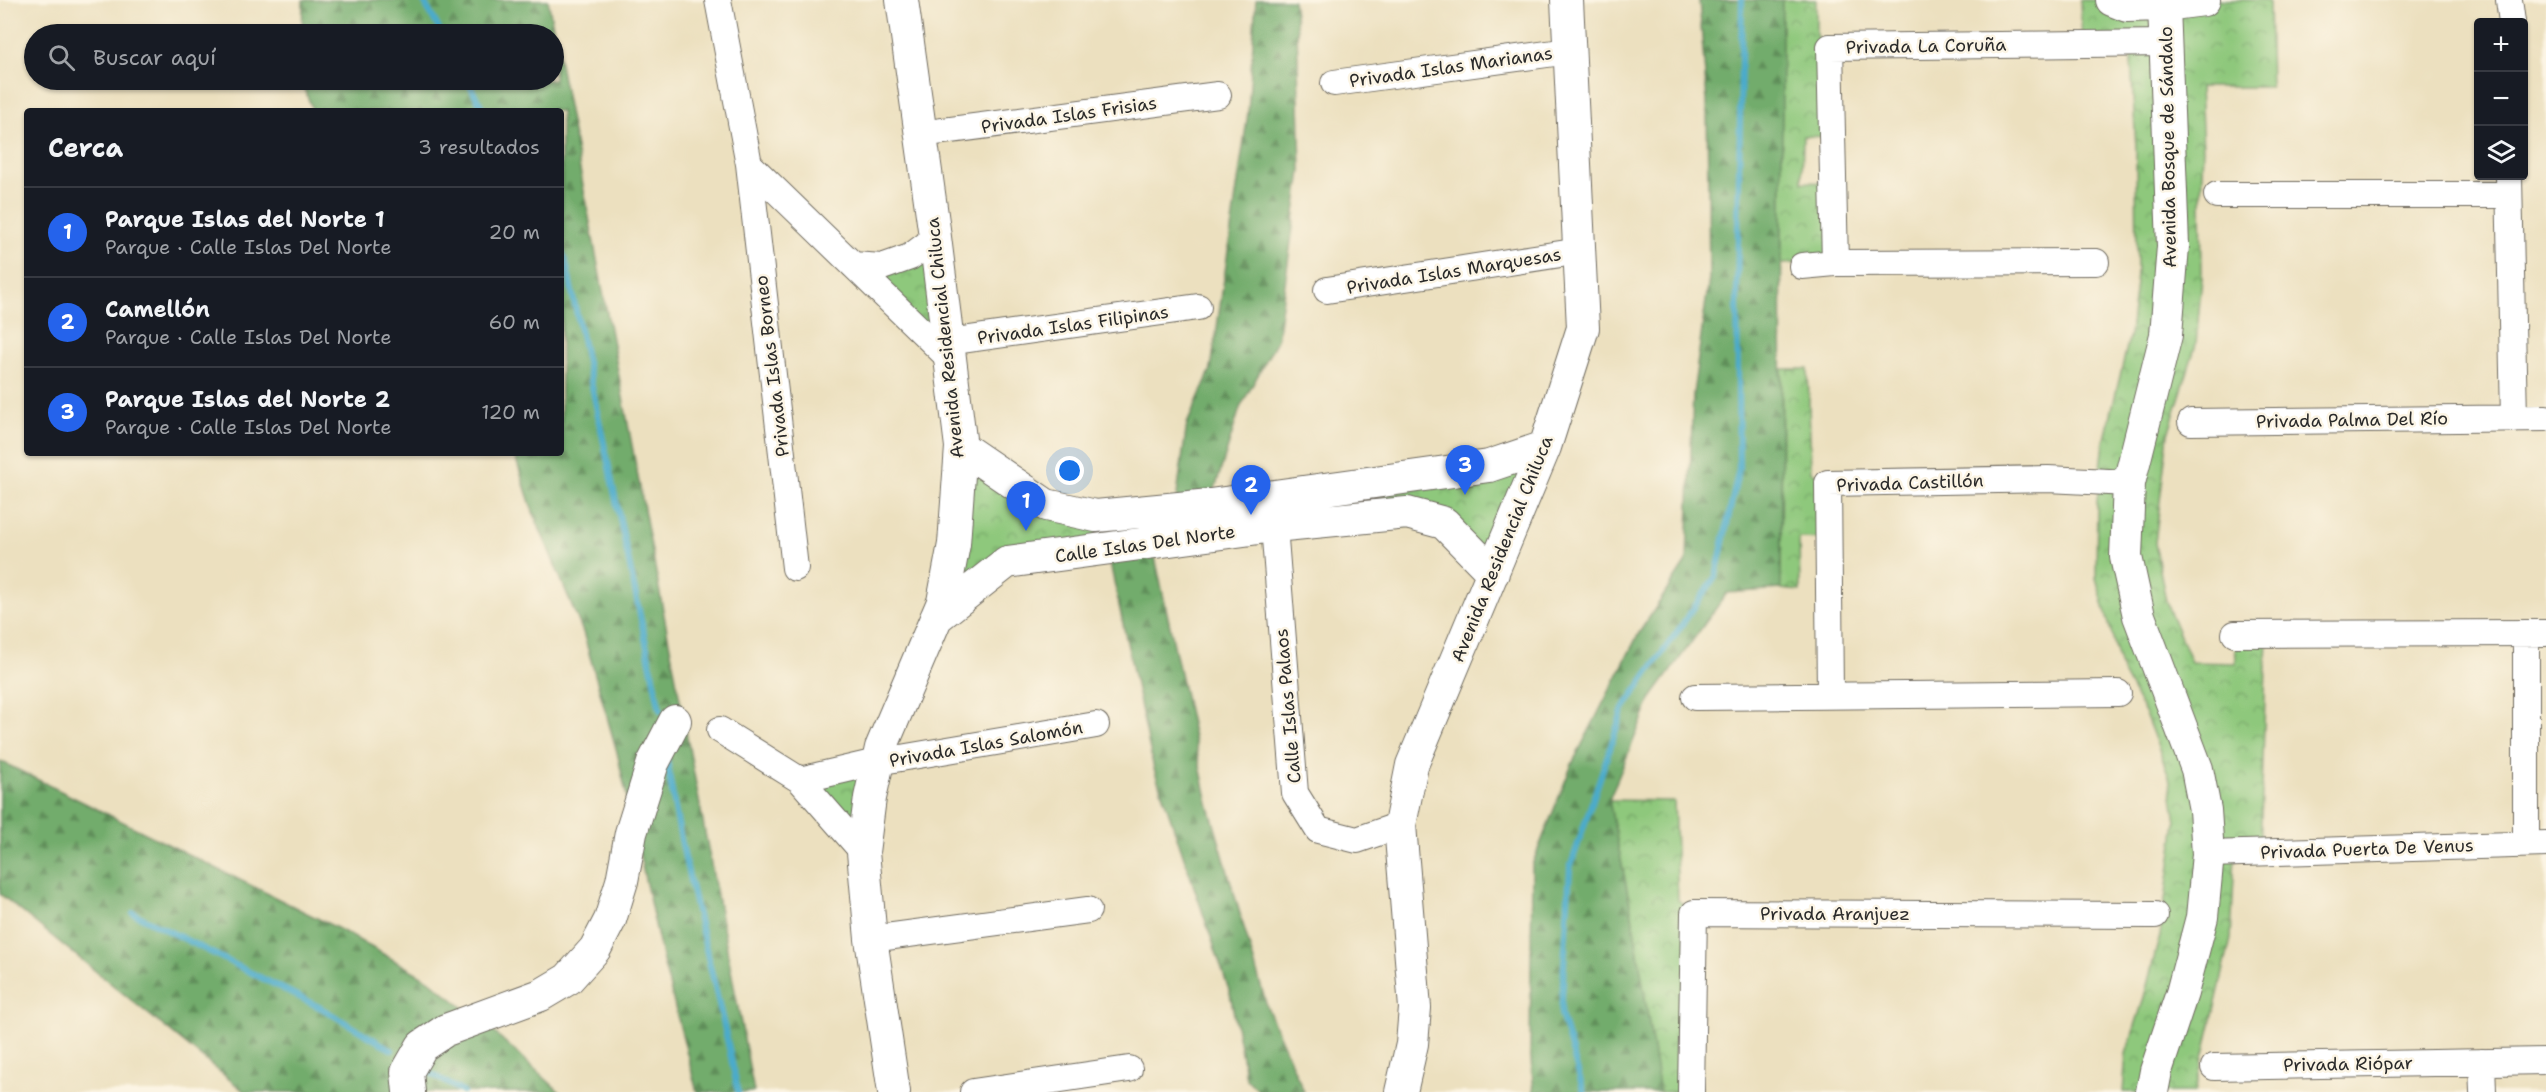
<!DOCTYPE html>
<html lang="es">
<meta charset="utf-8">
<style>
body{margin:0;font-family:"Shantell Sans",sans-serif;background:#20242c;color:#f1f3f6}
.controls{position:absolute;right:18px;top:18px;display:grid;overflow:hidden;border-radius:6px;box-shadow:0 2px 4px #0004}
.controls button{width:54px;height:54px;display:grid;place-items:center;padding:0;border:0;border-bottom:2px solid #363941;background:#171b24;color:#f1f3f6;font:30px sans-serif}
.you{position:absolute;left:1070px;top:471px;width:21px;height:21px;margin:-15px;border:4px solid #fff;border-radius:50%;background:#1a73e8;box-shadow:0 0 0 9px #1a73e833}
.badge{display:grid;place-items:center;width:39px;height:39px;border-radius:50%;background:#2563eb;color:#fff;font-size:20px;font-weight:700}
.pin{position:absolute;translate:-50% -50px;filter:drop-shadow(0 2px 3px #0008)}
.pin::after{content:'';position:absolute;top:32px;width:21px;height:18px;background:inherit;clip-path:polygon(0 0,100% 0,50% 100%)}
.list{margin:0;padding:0;list-style:none}
h2{display:flex;justify-content:space-between;align-items:center;height:78px;margin:0;padding:0 24px;font-size:26px}
h2 small{font-size:20px;font-weight:400;color:#9ea1a6}
.list li{display:grid;grid-template-columns:39px 1fr auto;gap:18px;align-items:center;box-sizing:border-box;height:90px;padding:0 24px;border-top:2px solid #363941}
.list b{display:block;font-size:22px;white-space:nowrap}
.list p{margin:0;font-size:20px;white-space:nowrap;color:#9ea1a6}
.list em{font-size:20px;font-style:normal;color:#9ea1a6}
.icon{flex:none;width:33px;height:33px;fill:none;stroke:currentColor;stroke-width:2;stroke-linecap:round;stroke-linejoin:round}
.map{position:relative;flex:none;width:2546px;height:1092px;overflow:hidden}
.search{position:absolute;background:#171b24;box-shadow:0 2px 4px #0004;left:24px;top:24px;width:540px;height:66px;display:flex;align-items:center;gap:15px;box-sizing:border-box;padding:0 21px;border-radius:33px;color:#9ea1a6;font-size:22px}
.panel{position:absolute;background:#171b24;box-shadow:0 2px 4px #0004;left:24px;top:108px;width:540px;height:348px;border-radius:6px}
.map>svg:first-child{display:block}
.forest{fill:url(#forest-firs);stroke:#4e6c4c;stroke-width:1.5}
.park{fill:url(#park-crowns);stroke:#5c7a54;stroke-width:1.5}
.lines{fill:none;stroke-linecap:round;stroke-linejoin:round}
.stream{stroke:#4babca;stroke-width:6}
.minor-casing{stroke:#6f6a5f;stroke-width:28}
.tertiary-casing{stroke:#6f6a5f;stroke-width:34}
.minor{stroke:#fff;stroke-width:26}
.tertiary{stroke:#fff;stroke-width:32}
.labels{text-anchor:middle;stroke-width:5;stroke-linejoin:round;paint-order:stroke}
.street-label{font-size:18px;fill:#2b2b2b;stroke:#fcf5e5}
</style>
<div class="map">
<svg width="2546" height="1092" viewBox="0 0 2546 1092">
<defs>
<pattern id="forest-firs" width="22" height="20" patternUnits="userSpaceOnUse" patternTransform="scale(1.5)"><rect width="22" height="20" fill="#72ac6c"/><path d="M5 1l3.5 6h-7zM16 11l3.5 6h-7z" fill="#5e8c59"/></pattern>
<pattern id="park-crowns" width="20" height="18" patternUnits="userSpaceOnUse" patternTransform="scale(1.5)"><rect width="20" height="18" fill="#8ec87c"/><path d="M2 6a3 3 0 1 1 6 0M12 15a3 3 0 1 1 6 0" fill="none" stroke="#74a366"/></pattern>
</defs>
<rect width="100%" height="100%" fill="#fcf5e5"/>
<filter id="ink" filterUnits="userSpaceOnUse"><feTurbulence type="fractalNoise" baseFrequency=".0167" numOctaves="2"/><feDisplacementMap in="SourceGraphic" scale="12" xChannelSelector="R" yChannelSelector="G"/><feConvolveMatrix kernelMatrix="1 2 1 2 8 2 1 2 1" color-interpolation-filters="sRGB"/></filter>
<filter id="wash" filterUnits="userSpaceOnUse"><feTurbulence type="fractalNoise" baseFrequency=".008" numOctaves="4" result="noise"/><feDisplacementMap in="SourceGraphic" scale="24" xChannelSelector="R" yChannelSelector="G"/><feGaussianBlur stdDeviation="1.35" result="paint"/><feColorMatrix in="noise" values="0 0 0 0 0 0 0 0 0 0 0 0 0 0 0 0 0 1.4 0 .05"/><feComposite in="paint" operator="in"/></filter>
<g filter="url(#wash)">
<rect width="100%" height="100%" fill="#ece0bf"/>
<path class="forest" d="M303,0H548L754,1092H697L663,961L617,752L583,632L534,515L514,453H561V111H313L302,83V80H554V34H302Z
M1256,0H1293L1297,29L1301,171L1277,340L1240,408L1210,505L1175,509L1187,424L1211,369L1248,112Z
M1699,0H1782L1781,589L1727,593L1651,698L1609,800L1632,914L1660,1092H1534L1530,1049L1532,865L1572,764L1639,633L1687,560L1693,394L1709,279L1707,101Z
M1152,543L1208,803L1267,1007L1304,1092H1260L1246,1079L1230,993L1154,769L1107,549Z
M0,761L341,930L429,980L495,1033L560,1092H245L0,894Z"/>
<path class="park" d="M1782,0H1816V36L1828,46L1832,137L1803,136L1802,182L1833,183V262L1782,264Z
M2080,0H2112L2165,6L2206,0H2269L2271,87H2200L2203,149L2201,200L2202,277L2196,344L2168,434L2155,543L2166,602L2191,662L2236,663L2235,634H2267L2260,853L2235,854L2231,939L2195,1092H2123L2126,1054L2143,1001L2160,935L2176,822L2169,776L2146,716L2122,671L2096,578L2097,501L2104,443L2130,334L2137,274L2136,147L2130,44H2082Z
M934,239L950,359L853,265Z
M1782,369H1808L1811,471L1828,483L1829,539L1799,538L1800,591L1781,589Z
M961,447L1096,516L1545,447L1493,573L1445,523L1007,562L936,618Z
M877,762L863,852L800,780Z
M1609,800L1674,801L1678,900L1694,913L1691,1092H1660L1632,914Z"/>
<g class="lines">
<path class="stream" d="M423,0L442,34
M467,80L484,111
M561,251L565,258L660,710
M667,760C683,872 717,981 738,1092
M133,913L321,1008L392,1050
M425,1070L463,1092
M1584,1092L1561,1014L1570,868L1623,709L1716,576L1739,468L1737,294L1742,0"/>
</g>
</g>
<g filter="url(#ink)">
<g class="lines">
<g class="minor-casing">
<path id="minor" d="M718,0L749,164L950,359
M2509,0L2512,22
M1334,83L1569,51
M920,134L1218,95
M749,164L795,568
M2509,176L2514,419
M2217,195H2508
M1835,263L2096,262
M853,265L882,267L910,257L934,239
M1802,266L1835,263L1830,47L2166,43
M1327,290L1580,251
M948,342L1198,307
M2191,422L2546,418
M1274,526L1295,793L1318,830L1357,840L1400,825
M2526,633V844
M2235,634L2546,633
M1830,695L1828,483L2048,479L2129,483
M1695,697L2118,693
M720,730L800,780L863,852
M800,780L877,762L1096,725
M2208,854L2546,844
M871,939L1088,910
M2482,1062L2483,1092
M2214,1067L2546,1061
M973,1092L1129,1069
M1691,1092L1694,913L2155,915"/>
</g>
<g class="tertiary-casing">
<path id="tertiary" d="M2112,0L2127,6L2164,5L2204,0
M961,447L1046,505L1096,516L1210,505L1489,466L1545,447
M936,618L1007,562L1274,526L1407,513L1444,523L1493,573
M409,1092L407,1072L422,1046L446,1030L541,995L568,979L595,949L610,920L622,881L631,833L653,763L675,721
M894,1092L871,939L863,852L870,798L881,748L943,602L954,544L961,447L934,229L902,0
M1401,1092L1412,1044L1415,1008L1400,825L1412,765L1545,447L1583,328L1567,0
M2152,1092L2156,1071L2182,993L2202,917L2208,854L2205,810L2197,769L2139,616L2126,557L2129,483L2166,335L2173,246L2164,5"/>
</g>
<use href="#minor" class="minor"/>
<use href="#tertiary" class="tertiary"/>
</g>
</g>
<g class="labels">
<g class="street-label">
<text transform="translate(1926 46) rotate(-1)" y="6">Privada La Coruña</text>
<text transform="translate(1451 67) rotate(-8)" y="6">Privada Islas Marianas</text>
<text transform="translate(1069 115) rotate(-8)" y="6">Privada Islas Frisias</text>
<text transform="translate(2168 147) rotate(-91)" y="6">Avenida Bosque de Sándalo</text>
<text transform="translate(1454 271) rotate(-9)" y="6">Privada Islas Marquesas</text>
<text transform="translate(1073 325) rotate(-8)" y="6">Privada Islas Filipinas</text>
<text transform="translate(945 338) rotate(-96)" y="6">Avenida Residencial Chiluca</text>
<text transform="translate(772 366) rotate(-97)" y="6">Privada Islas Borneo</text>
<text transform="translate(2352 420) rotate(-1)" y="6">Privada Palma Del Río</text>
<text transform="translate(1910 483) rotate(-2)" y="6">Privada Castillón</text>
<text transform="translate(1145 544) rotate(-8)" y="6">Calle Islas Del Norte</text>
<text transform="translate(1502 549) rotate(-68)" y="6">Avenida Residencial Chiluca</text>
<text transform="translate(1288 706) rotate(-95)" y="6">Calle Islas Palaos</text>
<text transform="translate(986 744) rotate(-10)" y="6">Privada Islas Salomón</text>
<text transform="translate(2367 849) rotate(-2)" y="6">Privada Puerta De Venus</text>
<text x="1835" y="920">Privada Aranjuez</text>
<text transform="translate(2348 1064) rotate(-1)" y="6">Privada Riópar</text>
</g>
</g>
</svg>
<div class="controls">
<button>+</button>
<button>−</button>
<button><svg class="icon" aria-label="layers" viewBox="0 0 24 24"><path d="M12 4l9 5-9 5-9-5zM3 14l9 5 9-5"/></svg></button>
</div>
<div class="you"></div>
<div class="pin badge" style="left:1026px;top:531px">1</div>
<div class="pin badge" style="left:1251px;top:515px">2</div>
<div class="pin badge" style="left:1465px;top:495px">3</div>
<div class="search"><svg class="icon" aria-label="search" viewBox="0 0 24 24"><circle cx="10" cy="10" r="6"/><path d="M15 15l6 6"/></svg>Buscar aquí</div>
<section class="panel">
<h2>Cerca<small>3 resultados</small></h2>
<ul class="list">
<li><span class="badge">1</span><div><b>Parque Islas del Norte 1</b><p>Parque · Calle Islas Del Norte</p></div><em>20 m</em></li>
<li><span class="badge">2</span><div><b>Camellón</b><p>Parque · Calle Islas Del Norte</p></div><em>60 m</em></li>
<li><span class="badge">3</span><div><b>Parque Islas del Norte 2</b><p>Parque · Calle Islas Del Norte</p></div><em>120 m</em></li>
</ul>
</section>
</div>
